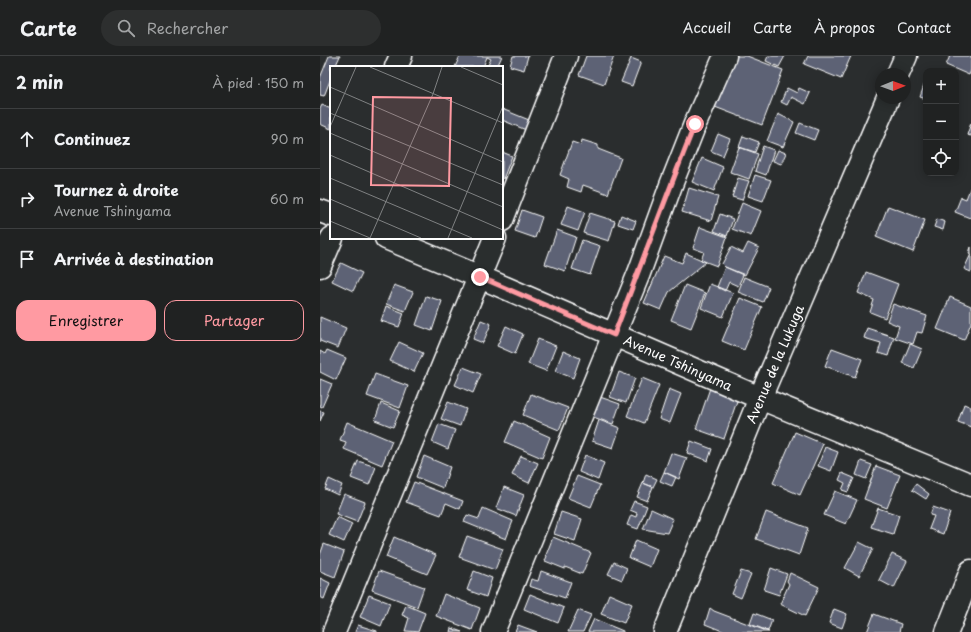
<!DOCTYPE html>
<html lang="fr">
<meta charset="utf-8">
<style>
body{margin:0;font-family:"Playpen Sans",sans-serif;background:#2d2f2f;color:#f1f3f6}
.controls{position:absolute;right:12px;top:12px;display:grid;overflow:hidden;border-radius:8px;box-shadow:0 2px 10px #0003}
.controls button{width:36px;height:36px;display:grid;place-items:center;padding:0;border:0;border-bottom:1px solid #3d3f40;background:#202222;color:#f1f3f6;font:20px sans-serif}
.compass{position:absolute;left:555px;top:12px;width:36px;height:36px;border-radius:50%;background:#202222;box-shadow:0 2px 10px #0003;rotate:89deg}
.stop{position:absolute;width:12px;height:12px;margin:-9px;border:3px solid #ff9aa2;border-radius:50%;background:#fff}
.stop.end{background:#ff9aa2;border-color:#fff;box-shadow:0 1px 4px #0008}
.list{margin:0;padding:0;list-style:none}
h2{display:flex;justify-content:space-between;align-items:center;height:52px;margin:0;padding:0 16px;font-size:17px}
h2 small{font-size:13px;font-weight:400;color:#a2a4a5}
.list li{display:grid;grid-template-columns:26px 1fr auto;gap:12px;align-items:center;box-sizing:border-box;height:60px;padding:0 16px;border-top:1px solid #3d3f40}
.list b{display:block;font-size:15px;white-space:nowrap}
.list p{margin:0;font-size:13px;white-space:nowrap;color:#a2a4a5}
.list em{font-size:13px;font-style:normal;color:#a2a4a5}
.actions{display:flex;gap:8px;padding:12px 16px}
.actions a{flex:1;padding:9px 0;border:1px solid #ff9aa2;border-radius:12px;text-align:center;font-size:14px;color:#ff9aa2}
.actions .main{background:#ff9aa2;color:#111}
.icon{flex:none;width:22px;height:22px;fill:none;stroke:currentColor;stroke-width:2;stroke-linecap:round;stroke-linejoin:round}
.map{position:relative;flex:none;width:651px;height:576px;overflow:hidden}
header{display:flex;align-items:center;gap:24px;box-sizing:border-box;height:56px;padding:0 20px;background:#202222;border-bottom:1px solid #3d3f40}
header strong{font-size:19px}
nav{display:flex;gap:22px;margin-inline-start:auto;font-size:14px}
.search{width:280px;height:36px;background:#2d2f2f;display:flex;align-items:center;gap:10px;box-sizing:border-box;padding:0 14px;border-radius:22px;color:#a2a4a5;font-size:15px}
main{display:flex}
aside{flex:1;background:#202222}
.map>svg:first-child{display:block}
.building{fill:#5d6274;stroke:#fff}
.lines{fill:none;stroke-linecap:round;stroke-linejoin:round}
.minor-casing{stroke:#fff;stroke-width:25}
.minor{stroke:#2a2d2e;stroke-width:22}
.route{stroke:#ff9aa2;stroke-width:5}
.labels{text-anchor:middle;stroke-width:3.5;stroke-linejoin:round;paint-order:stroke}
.street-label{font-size:13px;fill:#fff;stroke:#2a2d2e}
.inset-road{fill:none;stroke:#7f8182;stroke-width:1}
.view{fill:#ff9aa2;fill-opacity:0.15;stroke:#ff9aa2;stroke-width:2}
.inset-edge{fill:none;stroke:#fff;stroke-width:2}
</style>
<header>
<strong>Carte</strong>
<div class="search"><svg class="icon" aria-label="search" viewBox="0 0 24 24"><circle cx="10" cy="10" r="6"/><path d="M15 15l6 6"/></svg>Rechercher</div>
<nav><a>Accueil</a><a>Carte</a><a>À propos</a><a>Contact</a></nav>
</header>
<main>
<aside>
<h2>2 min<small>À pied · 150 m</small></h2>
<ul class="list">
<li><svg class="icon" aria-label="ahead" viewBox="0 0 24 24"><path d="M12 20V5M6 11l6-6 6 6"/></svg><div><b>Continuez</b></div><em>90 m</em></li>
<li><svg class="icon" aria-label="right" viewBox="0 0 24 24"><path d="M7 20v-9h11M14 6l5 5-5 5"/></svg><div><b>Tournez à droite</b><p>Avenue Tshinyama</p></div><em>60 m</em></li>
<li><svg class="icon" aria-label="arrive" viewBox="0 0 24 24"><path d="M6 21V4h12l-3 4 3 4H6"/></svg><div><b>Arrivée à destination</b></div></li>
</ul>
<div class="actions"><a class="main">Enregistrer</a><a>Partager</a></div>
</aside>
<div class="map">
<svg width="651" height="576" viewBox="0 0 651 576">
<rect width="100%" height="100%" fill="#2a2d2e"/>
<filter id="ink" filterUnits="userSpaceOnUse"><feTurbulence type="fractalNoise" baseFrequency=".025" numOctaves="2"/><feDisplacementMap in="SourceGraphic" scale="8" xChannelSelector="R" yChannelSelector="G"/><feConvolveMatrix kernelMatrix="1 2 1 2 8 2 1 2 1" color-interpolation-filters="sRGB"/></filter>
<g filter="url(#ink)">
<path class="building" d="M9,0H20L15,11H11V22L4,40L0,39V22Z
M140,0H182L177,11L168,9L171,3L167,1L163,11H135Z
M193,0H208L204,14L190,10Z
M266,0H294L284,28L259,19Z
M414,0H427L463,14L442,69L395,51Z
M448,0H465L459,11L446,5Z
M488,0H531L521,23L484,8Z
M630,0H651V14L649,19L626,9Z
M311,2L321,6L312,30L301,26Z
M606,24V43L600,41Z
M467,32L477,37L479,32L490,37L485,48L471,41L467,49L461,46Z
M2,49L11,53V73L0,68V53Z
M182,53L209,64L206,74L182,64Z
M458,58L474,66L463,91L447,85Z
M480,67L498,74L494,84L476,77Z
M651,67V80L647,79Z
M398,78L410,83L403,100L391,95Z
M423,80L439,86L435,96L419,91Z
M262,84L278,89V93L301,102L288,138L263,129L261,136L247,131L249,123L240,119L252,86L261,89Z
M443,90L454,94L446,119L435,115Z
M419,91L438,98L429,123L410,116Z
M458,94L466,97L461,108L453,105Z
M182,96L192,100L183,123L182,122Z
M382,102L403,111L394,135L372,126Z
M435,119L451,124L443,145L428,140Z
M418,122L429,125L422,144L412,141Z
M651,130V161L650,162L635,156L641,141L646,143Z
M369,132L398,141L391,165L362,156Z
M422,147L441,155L431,180L412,173Z
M248,150L265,156L258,175L241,169Z
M568,150L605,164L593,196L556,181Z
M202,154L222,161L215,182L195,175Z
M270,157L295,165L289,185L263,177Z
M400,158L413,163L407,180L394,175Z
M301,159L316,165L313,173L298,168Z
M617,163L625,166L623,174L614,171Z
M380,171L407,181L397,210L381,204L384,196L373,192Z
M237,174L256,181L245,215L225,208Z
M262,184L280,190L270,219L252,213Z
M428,187L439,192L425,219L405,211L402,208L411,191L423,197Z
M651,191V216L644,213L651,198L649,197Z
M366,197L386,206L349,236L341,254L324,247L344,200L362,207Z
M21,207L42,217L33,235L12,225Z
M405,211L423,219L418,230L409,226L405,235L397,231Z
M546,216L578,228L565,262L550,256L554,244L538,237Z
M424,221L449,231L443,246L418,236Z
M390,228L413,237L403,261L381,252Z
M74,229L93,236L85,255L66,248Z
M365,229L385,237L371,272L351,264Z
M106,240L122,245L112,275L96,269Z
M630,241L651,250V267L644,284L617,273Z
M420,242L442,251L424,294L402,285Z
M573,248L607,260L602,277L597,276L593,288L575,282L579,270L567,265Z
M66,250L84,257L79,271L61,265Z
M0,261L26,272L18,292L0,285Z
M161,264L171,268L163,287L153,283Z
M186,270L203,278L195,298L177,290Z
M547,272L574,281L568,300L558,297L561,287L544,282Z
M218,283L236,290L226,315L208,308Z
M79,286L103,297L94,316L70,305Z
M590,288L602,293L594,312L582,307Z
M512,292L542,303L535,321L505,310Z
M7,294L26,302L16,324L0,316V295L5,298Z
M243,295L260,302L253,322L235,315Z
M143,311L161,318L153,337L135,329Z
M299,316L315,322L306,347L290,341Z
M55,318L88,330L80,352L47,340Z
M322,322L339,329L324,367L307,360Z
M0,323L12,328L2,351L0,350Z
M390,332L418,342L404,383L376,373Z
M349,333L361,338L350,367L339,363Z
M211,338L248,352L239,374L203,359Z
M280,341L300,348L293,368L273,361Z
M128,346L146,353L140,370L121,363Z
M61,347L80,355L73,371L55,364Z
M644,348L651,351V371L638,366Z
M0,355L4,356L0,365Z
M279,364L300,372L293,392L272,385Z
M194,365L230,381L222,402L185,386Z
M27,366L72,385L62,409L24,393L26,386L20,384Z
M119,368L135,374L128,393L112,386Z
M475,376L503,388L480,439L453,427Z
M371,385L392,393L388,405L367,397Z
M505,391L518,396L511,415L498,410Z
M351,397L367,402L359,423L344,416Z
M265,399L284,407L278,424L259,416Z
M104,400L130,411L123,432L96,421Z
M201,400L218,407L209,427L192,419Z
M38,405L56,411L49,429L31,422Z
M541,405L552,409L546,423L536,419Z
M556,410L580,419L567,452L544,443Z
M344,416L356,421L352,430L340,425Z
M522,417L534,422L528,436L522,434L525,427L519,424Z
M326,418L337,423L333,431L323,427Z
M257,420L280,429L271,451L248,442Z
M9,423L22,429L18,439L5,433Z
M94,426L143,445L140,453L126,447L121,459L86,446Z
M323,427L333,431L327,445L317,441Z
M596,428L609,438L606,443L592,434Z
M184,431L204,439L196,460L176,452Z
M515,435L537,444L526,468L504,459Z
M24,438L45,446L37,466L16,458Z
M314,445L327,450L318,473L307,469L311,459L316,461L317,457L310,454Z
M613,451L630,457L623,478L609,473L614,460L610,459Z
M163,452L193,465L186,483L144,466L147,459L159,463Z
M558,452L579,459L573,478L551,471Z
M331,453L353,463L347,477L323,473Z
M241,456L262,463L255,485L234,478Z
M446,456L488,472L479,499L436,483Z
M17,461L32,468L24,486L9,479Z
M147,480L183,493L175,514L139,501Z
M74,481L116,499L107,518L66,501Z
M233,481L271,497L262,518L245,511V513L225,505L227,500L226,499Z
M316,484L337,493L330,511L309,502Z
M539,486L553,493L539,520L525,512Z
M4,488L24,496L15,521L0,515V499Z
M572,498L587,505L574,532L559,524Z
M294,506L307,512L302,524L288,518Z
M451,512L467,518L459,539L444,534Z
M59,515L104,531L97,551L52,534Z
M154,515L172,522L166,541L147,534Z
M221,515L251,526L245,542L209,530L211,523L218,525Z
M421,515L431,518L421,542L412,538Z
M470,517L499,531L485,560L460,548L469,528L467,525Z
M0,522L10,527L4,543L0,541Z
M124,538L160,552L152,574L116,560Z
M210,538L244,552L238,567L204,553Z
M289,538L312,548L304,567L281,558Z
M49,539L70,547L61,570L40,561Z
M86,549L105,557L98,576L85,575L89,562L82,559Z
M390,552L394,555L449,576H405L385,568Z
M514,553L527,558L522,572L509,567Z
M258,554L271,559L263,576H248Z
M434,557L452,564L448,575L430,568Z
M554,558L581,568L579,576H547Z
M274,563L303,575V576H268Z
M38,569L57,575V576H35Z
M198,569L217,576H195Z
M131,572L142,576H130Z"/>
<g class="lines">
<g class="minor-casing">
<path id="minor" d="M76,11L81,0
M578,18L586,0
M0,155L11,159
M182,164L246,0
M66,182L160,221L440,342L651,429
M0,210L12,182
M14,576L175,182
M173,576L319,217L351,129L375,68L405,0
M345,576L440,342L568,42
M627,576L651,515"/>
</g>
<use href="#minor" class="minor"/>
</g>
</g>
<g class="lines" filter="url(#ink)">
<path class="route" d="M160,221L294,279C321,209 347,138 375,68"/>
</g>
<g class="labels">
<g class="street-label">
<text transform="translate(358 307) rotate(24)" y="5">Avenue Tshinyama</text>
<text transform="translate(455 308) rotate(-67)" y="5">Avenue de la Lukuga</text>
</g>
</g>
<g transform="translate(10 10)">
<rect width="173" height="173" fill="#2a2d2e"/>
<path class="inset-road" d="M40,1L173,57M131,1L173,19M0,21L173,96M0,47L173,119M0,61L26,1M0,67L173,141M0,89L173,164M0,112L142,172M0,133L91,172M0,155L40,172M40,172L103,28L112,1M118,172L173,40"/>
<path class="view" d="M43,31L121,32L119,120L41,119Z"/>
<rect width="173" height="173" class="inset-edge"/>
</g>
</svg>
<div class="controls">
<button>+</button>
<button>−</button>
<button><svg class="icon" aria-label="locate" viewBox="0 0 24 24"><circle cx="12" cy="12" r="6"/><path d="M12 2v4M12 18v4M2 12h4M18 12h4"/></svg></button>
</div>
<svg class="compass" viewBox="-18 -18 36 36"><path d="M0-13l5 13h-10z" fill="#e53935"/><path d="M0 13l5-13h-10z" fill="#a2a4a5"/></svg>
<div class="stop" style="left:375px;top:68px"></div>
<div class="stop end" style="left:160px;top:221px"></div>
</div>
</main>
